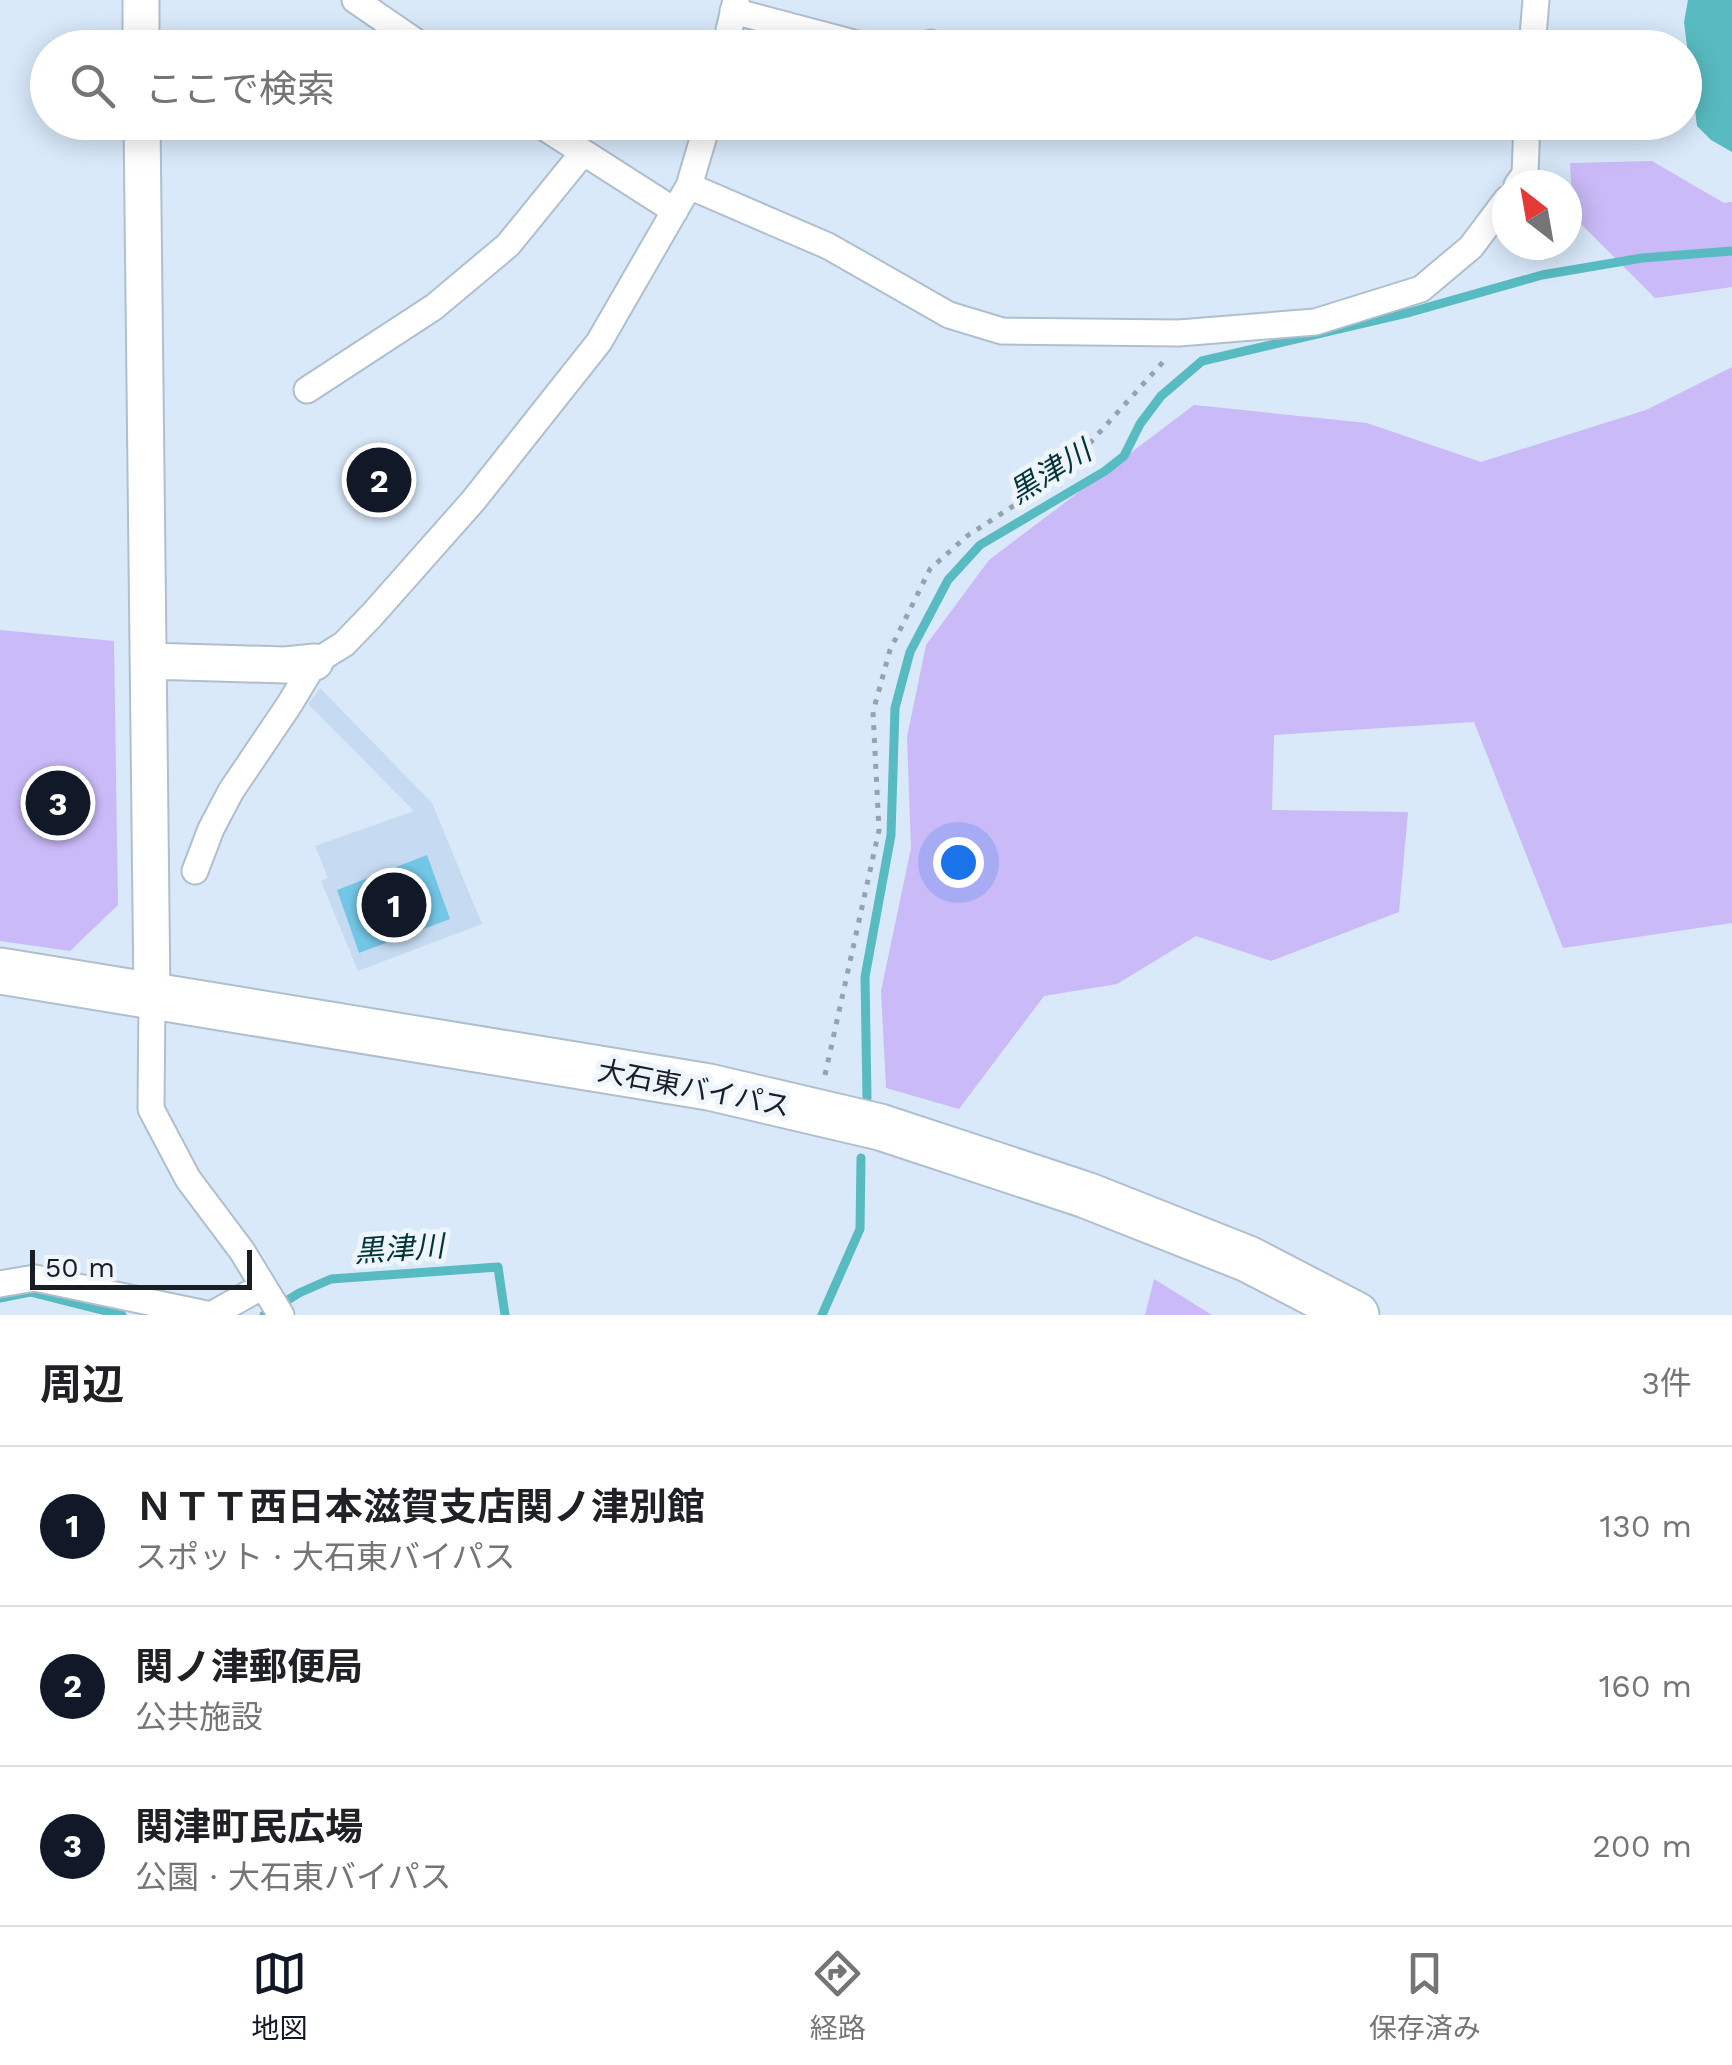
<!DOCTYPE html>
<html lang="ja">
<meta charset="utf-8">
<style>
body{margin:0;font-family:"Work Sans","Noto Sans JP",sans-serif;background:#f2f2f2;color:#202124}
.compass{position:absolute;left:1492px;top:170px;width:90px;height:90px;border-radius:50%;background:#fff;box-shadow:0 5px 25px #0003;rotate:329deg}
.scale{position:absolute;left:30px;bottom:25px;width:222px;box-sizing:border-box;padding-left:10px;border:5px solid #181e24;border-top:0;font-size:28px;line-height:35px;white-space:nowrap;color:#181e24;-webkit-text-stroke:8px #eff5fc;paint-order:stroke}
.you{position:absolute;left:958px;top:862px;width:35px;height:35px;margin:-25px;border:8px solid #fff;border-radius:50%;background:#1a73e8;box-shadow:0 0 0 15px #1a73e833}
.badge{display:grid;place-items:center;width:65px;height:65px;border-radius:50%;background:#111827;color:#fff;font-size:32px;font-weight:700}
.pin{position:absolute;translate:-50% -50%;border:5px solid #fff;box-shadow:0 2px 10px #0006}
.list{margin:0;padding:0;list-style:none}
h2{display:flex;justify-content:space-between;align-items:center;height:130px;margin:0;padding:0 40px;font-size:42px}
h2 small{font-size:32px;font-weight:400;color:#757577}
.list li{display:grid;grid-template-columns:65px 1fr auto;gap:30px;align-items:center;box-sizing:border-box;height:160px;padding:0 40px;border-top:2px solid #e0e0e0}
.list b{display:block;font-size:38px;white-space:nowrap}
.list p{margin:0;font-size:32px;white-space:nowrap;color:#757577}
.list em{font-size:32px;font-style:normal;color:#757577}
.icon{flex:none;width:55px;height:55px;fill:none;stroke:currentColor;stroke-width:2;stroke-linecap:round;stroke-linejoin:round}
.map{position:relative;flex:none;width:1732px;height:1315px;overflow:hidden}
.search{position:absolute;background:#fff;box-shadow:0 5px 25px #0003;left:30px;right:30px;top:30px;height:110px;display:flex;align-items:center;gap:25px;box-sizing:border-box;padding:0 35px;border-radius:55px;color:#757577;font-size:38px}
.sheet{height:610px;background:#fff}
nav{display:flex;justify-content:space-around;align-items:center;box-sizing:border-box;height:140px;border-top:2px solid #e0e0e0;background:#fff;font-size:28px;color:#757577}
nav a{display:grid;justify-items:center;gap:5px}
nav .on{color:#111827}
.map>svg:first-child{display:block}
.built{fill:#c6dbf1}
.green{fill:#cabaf8}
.water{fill:#58bbc1}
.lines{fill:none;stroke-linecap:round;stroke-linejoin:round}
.stream{stroke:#58bbc1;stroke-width:9}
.building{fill:#73c7e6}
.street-casing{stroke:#afbfce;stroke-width:29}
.secondary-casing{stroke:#afbfce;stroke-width:39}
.highway-casing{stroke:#afbfce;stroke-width:49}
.path{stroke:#95a2af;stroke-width:5;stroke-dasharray:5 8;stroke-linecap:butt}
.street{stroke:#fff;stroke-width:25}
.secondary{stroke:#fff;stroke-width:35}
.highway{stroke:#fff;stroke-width:45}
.labels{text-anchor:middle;stroke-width:10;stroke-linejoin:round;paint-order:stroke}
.street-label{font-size:28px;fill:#181e24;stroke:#eff5fc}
.water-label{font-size:30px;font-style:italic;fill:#023437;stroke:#eff5fc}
</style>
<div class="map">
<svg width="1732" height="1315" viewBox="0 0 1732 1315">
<rect width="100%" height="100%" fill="#d9e9fa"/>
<path class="built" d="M320,688L432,803L482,924L358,971L321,881L328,878L315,846L414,811L308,704Z"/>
<path class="green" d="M1652,161L1724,203L1732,202V287L1655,298L1573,216L1570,163Z
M1732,367V923L1563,948L1474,722L1274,735L1272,810L1408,812L1399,912L1271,961L1196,936L1117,984L1044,996L959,1109L886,1088L881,991L911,848L907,737L926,645L989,560L1194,405L1367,423L1481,462L1646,410Z
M0,630L114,641L118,905L70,951L0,941Z
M1154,1279L1212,1315H1145Z"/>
<path class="water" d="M1688,0H1732V152L1711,140L1697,126L1684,22Z"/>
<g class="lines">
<path class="stream" d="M867,1098L865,977L891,835L895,708L910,652L948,580L980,545L1105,471L1124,456L1140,424L1161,396L1202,361L1411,312L1542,275L1642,258L1732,251
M0,1298L30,1292L122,1315
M264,1315L299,1293L331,1279L498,1267L505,1315
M822,1315L860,1229L861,1158"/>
</g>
<path class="building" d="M427,855L450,919L359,953L337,890Z"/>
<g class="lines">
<g class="street-casing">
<path id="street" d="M355,0L425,48
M733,11L873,48
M725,48L736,0
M917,48L931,43L943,48
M1532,48L1536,0
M536,122L675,211
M1517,185L1525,174L1527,122
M689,186L828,246L949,315L1002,331L1179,333L1315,322L1421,289L1471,247L1507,199
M307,390L434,307L508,245L582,154
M195,871L211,829L231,791L289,705L315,662L344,644L372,615L473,501L599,342L689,186L708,122
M152,997L151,1109L188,1179L242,1251L281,1315
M0,1284L35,1278L211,1315L263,1286"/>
</g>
<g class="secondary-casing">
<path id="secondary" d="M141,0V48
M142,122L152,997
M149,661L285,665L315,662"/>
</g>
<g class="highway-casing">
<path id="highway" d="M0,971L709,1087L880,1127L1086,1195L1248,1259L1356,1315"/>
</g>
<path class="path" d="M825,1075L879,830L873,712L890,650L930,569L967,536L1061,475L1164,361"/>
<use href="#street" class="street"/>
<use href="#secondary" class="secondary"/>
<use href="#highway" class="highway"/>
</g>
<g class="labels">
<g class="street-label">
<text transform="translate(694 1088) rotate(11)" y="10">大石東バイパス</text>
</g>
<g class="water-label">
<text transform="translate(1050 472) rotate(-32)" y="10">黒津川</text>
<text transform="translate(399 1249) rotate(-4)" y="10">黒津川</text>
</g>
</g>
</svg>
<svg class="compass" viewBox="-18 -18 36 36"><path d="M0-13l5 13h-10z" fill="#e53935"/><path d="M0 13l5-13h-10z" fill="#757577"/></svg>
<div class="scale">50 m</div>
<div class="you"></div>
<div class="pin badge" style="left:394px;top:905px">1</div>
<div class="pin badge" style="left:379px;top:480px">2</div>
<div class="pin badge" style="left:58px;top:803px">3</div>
<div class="search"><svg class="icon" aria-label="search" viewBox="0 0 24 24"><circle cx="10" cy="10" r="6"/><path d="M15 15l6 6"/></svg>ここで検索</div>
</div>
<section class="sheet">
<h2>周辺<small>3件</small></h2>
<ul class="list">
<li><span class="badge">1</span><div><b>ＮＴＴ西日本滋賀支店関ノ津別館</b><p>スポット · 大石東バイパス</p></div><em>130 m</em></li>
<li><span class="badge">2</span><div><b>関ノ津郵便局</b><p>公共施設</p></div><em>160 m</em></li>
<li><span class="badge">3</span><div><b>関津町民広場</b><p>公園 · 大石東バイパス</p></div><em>200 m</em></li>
</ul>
</section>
<nav>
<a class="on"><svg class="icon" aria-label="map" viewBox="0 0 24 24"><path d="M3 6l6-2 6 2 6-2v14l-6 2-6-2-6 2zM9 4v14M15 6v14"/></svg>地図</a>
<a><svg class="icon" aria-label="directions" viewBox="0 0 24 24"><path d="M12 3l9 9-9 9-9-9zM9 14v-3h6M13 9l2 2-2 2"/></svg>経路</a>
<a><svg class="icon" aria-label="saved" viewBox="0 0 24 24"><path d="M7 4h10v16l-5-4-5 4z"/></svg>保存済み</a>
</nav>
